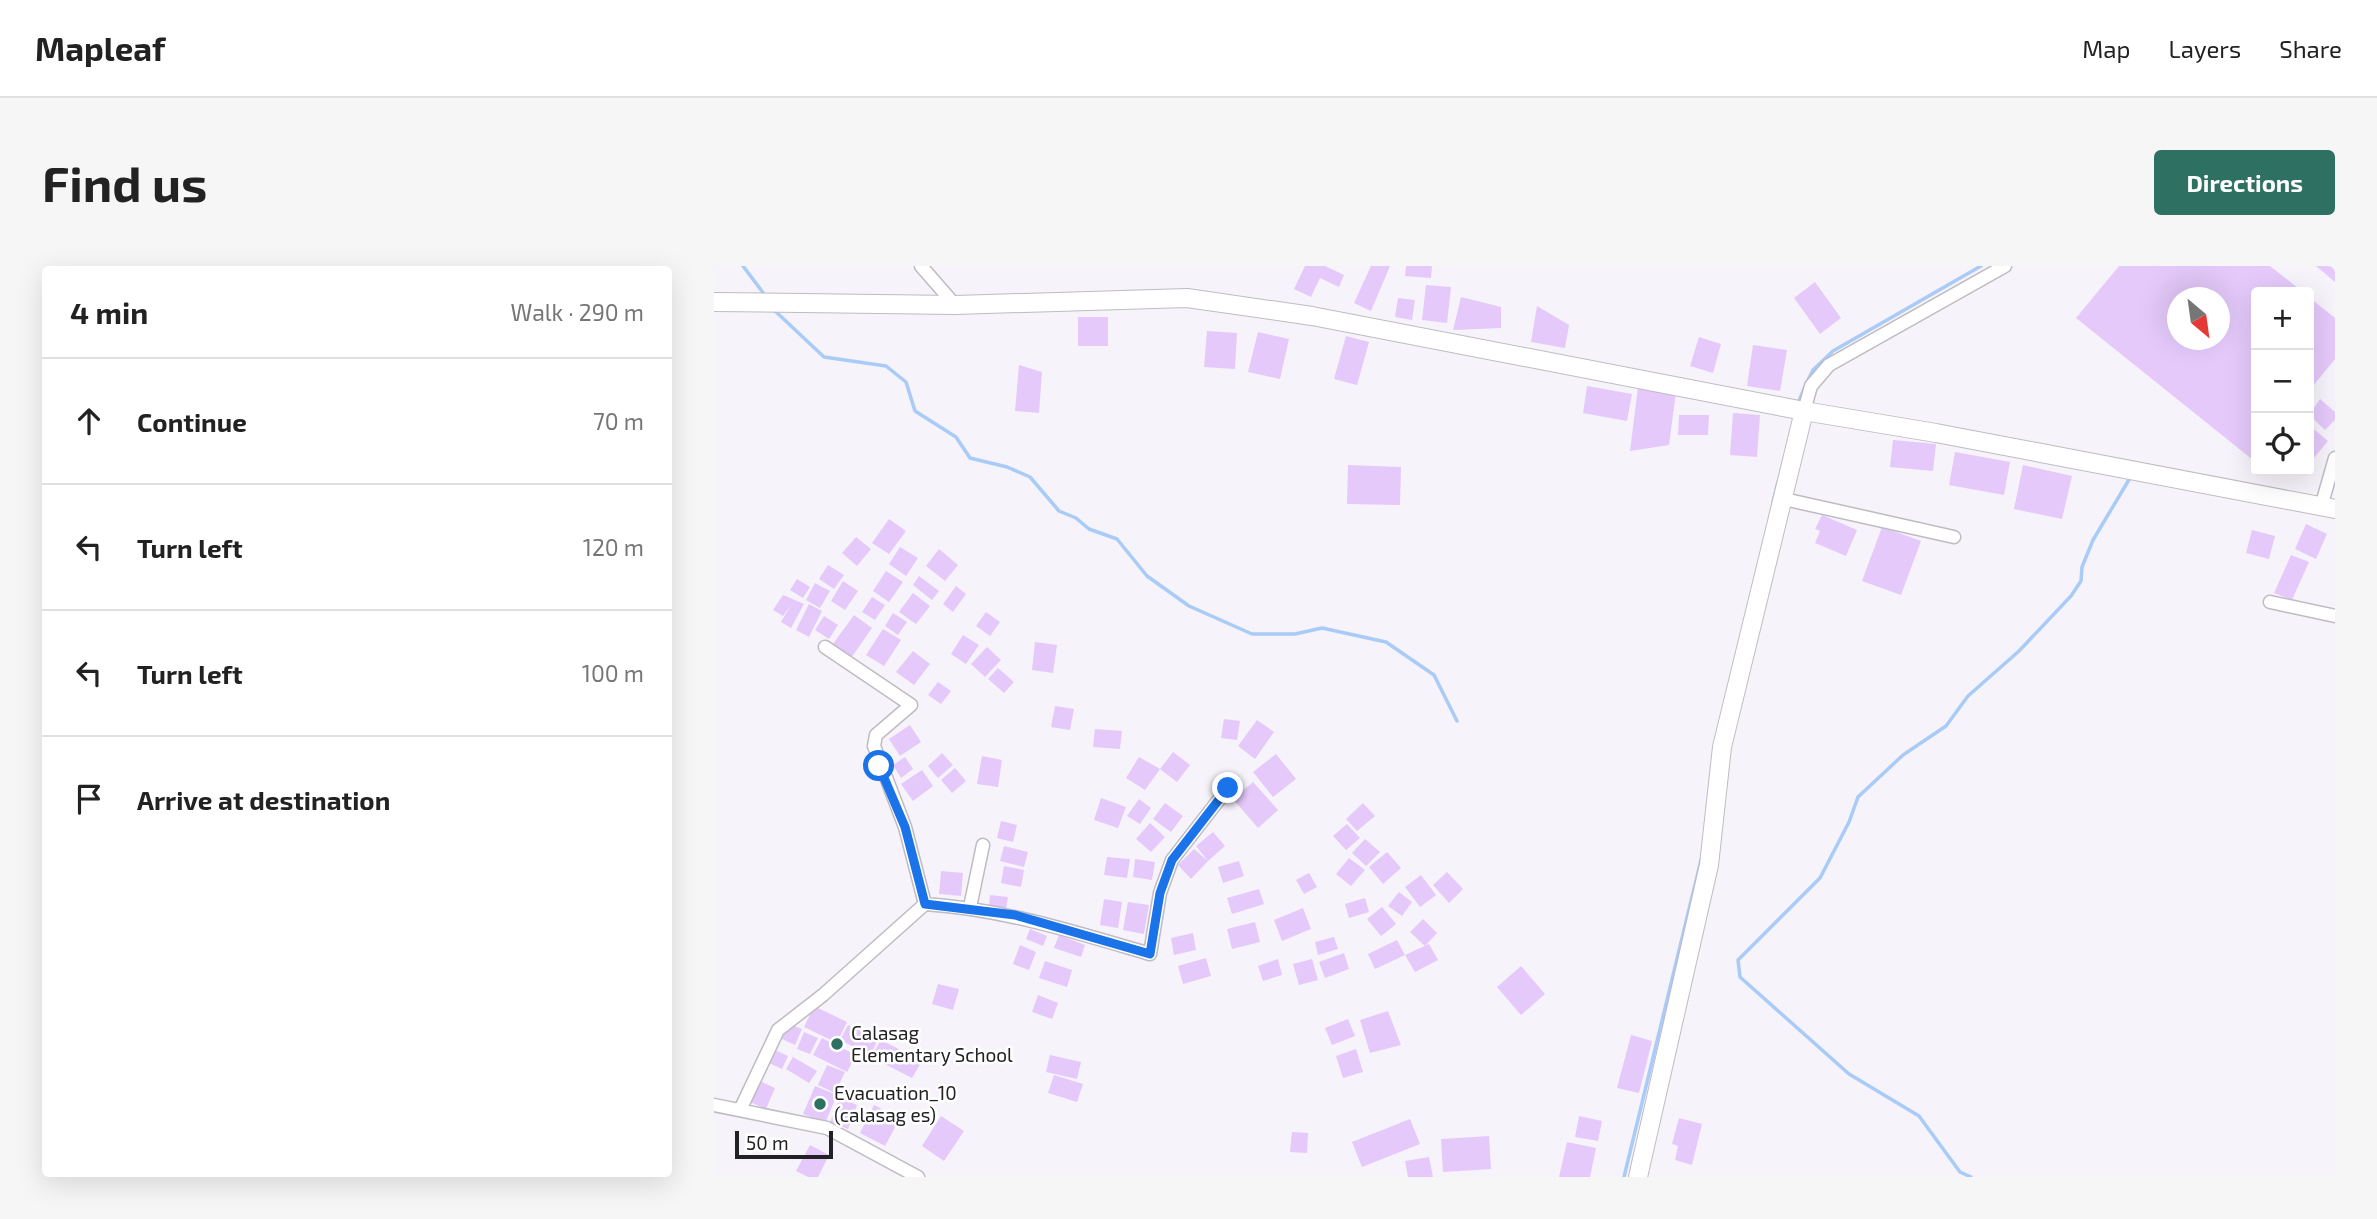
<!DOCTYPE html>
<meta charset="utf-8">
<style>
body{margin:0;font-family:"Exo 2",sans-serif;background:#f6f6f6;color:#222}
.controls{position:absolute;right:21px;top:21px;display:grid;overflow:hidden;border-radius:7px;box-shadow:0 7px 28px #0002}
.controls button{width:63px;height:63px;display:grid;place-items:center;padding:0;border:0;border-bottom:2px solid #e0e0e0;background:#fff;color:#222;font:35px sans-serif}
.compass{position:absolute;left:1453px;top:21px;width:63px;height:63px;border-radius:50%;background:#fff;box-shadow:0 7px 28px #0002;rotate:151deg}
.scale{position:absolute;left:21px;bottom:18px;width:98px;box-sizing:border-box;padding-left:7px;border:4px solid #222123;border-top:0;font-size:19px;line-height:24px;white-space:nowrap;color:#222123;-webkit-text-stroke:5px #fff;paint-order:stroke}
.stop{position:absolute;width:21px;height:21px;margin:-16px;border:5px solid #1a73e8;border-radius:50%;background:#fff}
.stop.end{background:#1a73e8;border-color:#fff;box-shadow:0 2px 7px #0008}
.list{margin:0;padding:0;list-style:none}
h2{display:flex;justify-content:space-between;align-items:center;height:91px;margin:0;padding:0 28px;font-size:30px}
h2 small{font-size:23px;font-weight:400;color:#767676}
.list li{display:grid;grid-template-columns:46px 1fr auto;gap:21px;align-items:center;box-sizing:border-box;height:126px;padding:0 28px;border-top:2px solid #e0e0e0}
.list b{display:block;font-size:26px;white-space:nowrap}
.list em{font-size:23px;font-style:normal;color:#767676}
.icon{flex:none;width:38px;height:38px;fill:none;stroke:currentColor;stroke-width:2;stroke-linecap:round;stroke-linejoin:round}
.map{position:relative;flex:none;width:1621px;height:911px;overflow:hidden;border-radius:7px}
header{display:flex;align-items:center;gap:42px;box-sizing:border-box;height:98px;padding:0 35px;background:#fff;border-bottom:2px solid #e0e0e0}
header strong{font-size:33px}
nav{display:flex;gap:38px;margin-inline-start:auto;font-size:24px}
.intro{display:flex;align-items:center;justify-content:space-between;box-sizing:border-box;height:168px;padding:0 42px}
h1{margin:0;font-size:49px}
.button{padding:18px 32px;border-radius:7px;background:#2e7061;color:#fff;font-size:24px;font-weight:700}
main{display:flex;gap:42px;padding:0 42px}
aside{flex:1;background:#fff;border-radius:7px;box-shadow:0 7px 28px #0002}
.map>svg:first-child{display:block}
.lines{fill:none;stroke-linecap:round;stroke-linejoin:round}
.stream{stroke:#a8cbf7;stroke-width:3.5}
.building{fill:#e4c9fa;fill-rule:evenodd}
.street-casing{stroke:#bfbbc2;stroke-width:15}
.secondary-casing{stroke:#bfbbc2;stroke-width:20}
.street{stroke:#fff;stroke-width:12}
.secondary{stroke:#fff;stroke-width:18}
.route{stroke:#1a73e8;stroke-width:9}
.poi-dot{fill:#2e7061;stroke:#fff;stroke-width:2.5}
.labels{text-anchor:middle;stroke-width:5;stroke-linejoin:round;paint-order:stroke}
.poi-label{font-size:19px;fill:#222123;stroke:#fff;text-anchor:start}
</style>
<header>
<strong>Mapleaf</strong>
<nav><a>Map</a><a>Layers</a><a>Share</a></nav>
</header>
<div class="intro"><h1>Find us</h1><a class="button">Directions</a></div>
<main>
<aside>
<h2>4 min<small>Walk · 290 m</small></h2>
<ul class="list">
<li><svg class="icon" aria-label="ahead" viewBox="0 0 24 24"><path d="M12 20V5M6 11l6-6 6 6"/></svg><div><b>Continue</b></div><em>70 m</em></li>
<li><svg class="icon" aria-label="left" viewBox="0 0 24 24"><path d="M17 20v-9H6M10 6l-5 5 5 5"/></svg><div><b>Turn left</b></div><em>120 m</em></li>
<li><svg class="icon" aria-label="left" viewBox="0 0 24 24"><path d="M17 20v-9H6M10 6l-5 5 5 5"/></svg><div><b>Turn left</b></div><em>100 m</em></li>
<li><svg class="icon" aria-label="arrive" viewBox="0 0 24 24"><path d="M6 21V4h12l-3 4 3 4H6"/></svg><div><b>Arrive at destination</b></div></li>
</ul>
</aside>
<div class="map">
<svg width="1621" height="911" viewBox="0 0 1621 911">
<rect width="100%" height="100%" fill="#f7f3fa"/>
<g class="lines">
<path class="stream" d="M29,0L50,28
M59,43L110,91L172,100L192,116L201,145L242,171L256,192L293,201L316,211L345,245L362,252L375,263L403,273L433,310L475,340L538,368H581L608,362L672,376L720,409L743,455
M1093,116L1099,104L1119,85L1267,0
M1085,135L1090,123
M1059,236L1064,216
M910,911L988,590
M1257,911L1246,906L1205,850L1135,808L1026,711L1024,694L1106,612L1135,556L1144,531L1189,489L1232,460L1254,430L1305,385L1357,330L1367,315L1368,301L1379,274L1416,212"/>
</g>
<path class="building" d="M591,0H611L630,9L625,21L606,12L597,31L580,23Z
M657,0H676L657,45L640,37Z
M692,0H718L717,12L691,10Z
M1405,0H1556L1589,26H1542V190L1539,194L1362,52ZM1464,32H1506V74H1464Z
M1602,0H1621V16Z
M1101,16L1127,52L1106,68L1080,32Z
M712,19L737,21L733,57L708,54Z
M747,31L787,41V62L739,64Z
M1595,31L1621,52V93L1595,125Z
M684,32L701,34L698,54L681,51Z
M823,40L855,59L851,82L817,76Z
M364,51H394V80H364Z
M493,65L523,67L521,103L490,101Z
M544,66L575,73L566,113L534,106Z
M632,70L655,76L643,119L620,113Z
M985,71L1007,78L999,107L976,100Z
M1039,79L1073,84L1066,125L1033,120Z
M305,99L328,106L325,147L301,145Z
M873,120L918,128L913,155L869,147Z
M924,121L962,126L955,179L916,185Z
M1606,133L1621,146V154L1611,164L1595,149Z
M1019,147L1046,149L1043,191L1016,189Z
M965,149H995L994,169H964Z
M1595,159L1614,175L1599,193L1595,189Z
M1179,174L1222,178L1219,205L1176,201Z
M1241,186L1296,196L1290,229L1235,219Z
M634,199L687,201L686,239L633,238Z
M1309,199L1358,210L1348,253L1300,243Z
M1108,249L1143,264L1132,290L1101,277L1106,265L1101,263Z
M175,253L192,265L175,288L158,277Z
M1592,258L1613,268L1602,293L1581,283Z
M1168,261L1207,275L1187,329L1148,315Z
M1538,264L1561,270L1555,293L1532,287Z
M142,271L157,283L143,300L128,287Z
M186,281L204,292L192,310L175,298Z
M225,283L244,299L231,315L212,300Z
M1577,289L1595,296L1578,334L1560,327Z
M114,299L130,309L120,323L105,313Z
M172,305L189,316L175,336L159,325Z
M205,310L225,325L218,334L199,319Z
M83,313L96,321L89,332L76,324Z
M129,315L144,325L131,344L117,335Z
M101,317L116,325L106,342L92,334Z
M242,320L252,328L239,346L229,338Z
M199,327L216,340L202,358L185,346Z
M69,329L90,338L77,362L67,356L77,339L69,350L59,344Z
M158,331L171,339L161,354L148,346Z
M95,338L108,345L95,371L82,364Z
M272,346L286,356L276,370L262,360Z
M179,347L193,356L184,369L171,360Z
M140,349L158,362L135,395L116,382Z
M110,350L124,359L115,373L101,364Z
M169,363L187,374L170,400L152,389Z
M249,369L265,379L252,398L237,388Z
M321,376L343,379L339,407L318,404Z
M273,381L287,394L271,411L257,398Z
M199,385L216,398L200,419L182,406Z
M284,402L300,416L290,427L274,413Z
M224,416L237,425L227,438L214,429Z
M341,440L360,443L356,464L337,461Z
M510,453L526,455L523,474L507,472Z
M543,454L560,466L541,493L524,480Z
M196,459L207,476L186,490L175,473Z
M381,463L408,465L406,483L379,481Z
M459,486L476,499L463,516L446,503Z
M228,487L239,499L224,512L214,500Z
M562,488L582,513L559,531L539,506Z
M268,490L288,494L284,521L263,518Z
M191,491L199,503L187,512L179,499Z
M425,491L446,503L431,524L412,512Z
M241,502L252,515L238,527L227,514Z
M208,504L219,520L199,535L187,518Z
M539,516L564,544L544,562L519,533Z
M387,532L412,541L404,562L380,554Z
M425,533L437,542L426,558L413,550Z
M451,537L469,550L457,566L439,553Z
M649,537L661,550L643,565L632,553Z
M287,555L303,559L299,576L283,572Z
M436,557L451,571L437,586L422,573Z
M633,558L646,572L632,584L619,570Z
M499,566L511,580L494,595L482,580Z
M651,573L666,586L652,600L638,587Z
M290,580L314,586L310,601L286,595Z
M480,583L494,595L477,613L464,599Z
M673,586L687,602L669,618L655,601Z
M393,591L416,593L413,612L390,609Z
M635,592L651,604L637,620L622,608Z
M421,593L441,596L438,614L419,611Z
M525,595L530,610L509,617L504,601Z
M290,600L310,604L307,621L287,617Z
M227,605L249,607L247,630L225,628Z
M733,606L749,623L735,637L719,619Z
M595,607L603,621L590,628L582,614Z
M707,609L722,629L706,641L691,621Z
M545,623L550,638L518,648L513,632Z
M685,626L698,636L688,650L674,640Z
M276,629L294,631L292,643L275,641Z
M651,632L655,646L635,652L631,638Z
M390,633L408,636L404,662L386,659Z
M414,636L435,639L430,668L409,664Z
M668,641L682,658L667,670L653,653Z
M589,642L597,663L568,675L560,654Z
M709,653L723,667L711,680L696,666Z
M541,656L546,676L518,683L513,663Z
M316,663L333,670L329,680L312,673Z
M479,667L482,684L460,689L457,672Z
M345,669L371,679L367,691L340,682Z
M620,671L624,683L604,689L601,676Z
M683,674L691,689L661,703L654,688Z
M715,678L724,694L701,706L691,689Z
M306,679L322,686L315,704L299,698Z
M630,687L635,703L611,712L605,696Z
M492,692L497,710L469,718L464,700Z
M564,693L568,709L549,715L544,700Z
M598,693L604,714L585,719L579,698Z
M331,695L358,704L353,721L325,712Z
M807,700L831,728L807,749L783,721Z
M224,718L245,723L239,744L218,738Z
M324,729L344,737L338,753L318,746Z
M100,740L133,756L123,777L90,761Z
M674,745L687,779L656,787L646,754Z
M634,753L641,770L618,779L611,762Z
M75,758L88,763L81,779L68,773Z
M134,759L164,774L156,789L126,774Z
M90,766L104,772L96,788L83,783Z
M917,769L938,775L925,827L903,822Z
M108,772L142,789L133,806L99,789Z
M167,774L208,795L198,812L157,791Z
M642,783L649,806L629,812L622,790Z
M61,784L74,790L68,803L55,797Z
M336,789L367,796L363,813L332,806Z
M79,791L103,805L95,817L72,803Z
M113,799L131,806L121,827L104,819Z
M340,809L369,818L363,836L334,827Z
M46,815L61,822L52,843L36,836Z
M101,820L123,829L111,857L89,848Z
M126,832L143,839L134,863L116,856Z
M160,839L186,852L171,880L146,867Z
M227,850L250,865L230,895L208,880Z
M865,850L888,855L884,875L861,871Z
M965,852L988,858L978,899L961,894L964,880L958,878Z
M696,853L706,878L648,901L638,876Z
M578,866L594,867L593,887L576,886Z
M775,870L777,903L729,906L727,873Z
M853,876L882,882L876,911H845Z
M96,879L115,889L104,911H94L82,905Z
M715,891L719,911H694L691,895Z"/>
<g class="lines">
<g class="street-casing">
<path id="street" d="M207,0L241,39
M1090,145L1097,120L1115,99L1291,0
M1070,233L1240,271
M1607,241L1621,192
M1556,336L1621,350
M111,381L197,439L162,469L160,480L191,561L211,638
M256,641L269,579
M0,839L113,862L204,911
M26,844L64,764L109,729L211,638C289,643 361,666 436,688L446,627L458,594L514,522"/>
</g>
<g class="secondary-casing">
<path id="secondary" d="M0,36L241,39L473,32L598,50L1090,145L1222,167L1621,243
M924,911L995,599L1008,481L1090,145"/>
</g>
<use href="#street" class="street"/>
<use href="#secondary" class="secondary"/>
</g>
<g class="lines">
<path class="route" d="M165,500L191,561L211,638L301,649L436,688L446,627L458,594L514,522"/>
</g>
<g class="poi-dot">
<circle cx="123" cy="778" r="7"/>
<circle cx="106" cy="838" r="7"/>
</g>
<g class="labels">
<g class="poi-label">
<text x="137" y="774">Calasag<tspan x="137" dy="22">Elementary School</tspan></text>
<text x="120" y="834">Evacuation_10<tspan x="120" dy="22">(calasag es)</tspan></text>
</g>
</g>
</svg>
<div class="controls">
<button>+</button>
<button>−</button>
<button><svg class="icon" aria-label="locate" viewBox="0 0 24 24"><circle cx="12" cy="12" r="6"/><path d="M12 2v4M12 18v4M2 12h4M18 12h4"/></svg></button>
</div>
<svg class="compass" viewBox="-18 -18 36 36"><path d="M0-13l5 13h-10z" fill="#e53935"/><path d="M0 13l5-13h-10z" fill="#767676"/></svg>
<div class="scale">50 m</div>
<div class="stop" style="left:165px;top:500px"></div>
<div class="stop end" style="left:514px;top:522px"></div>
</div>
</main>
